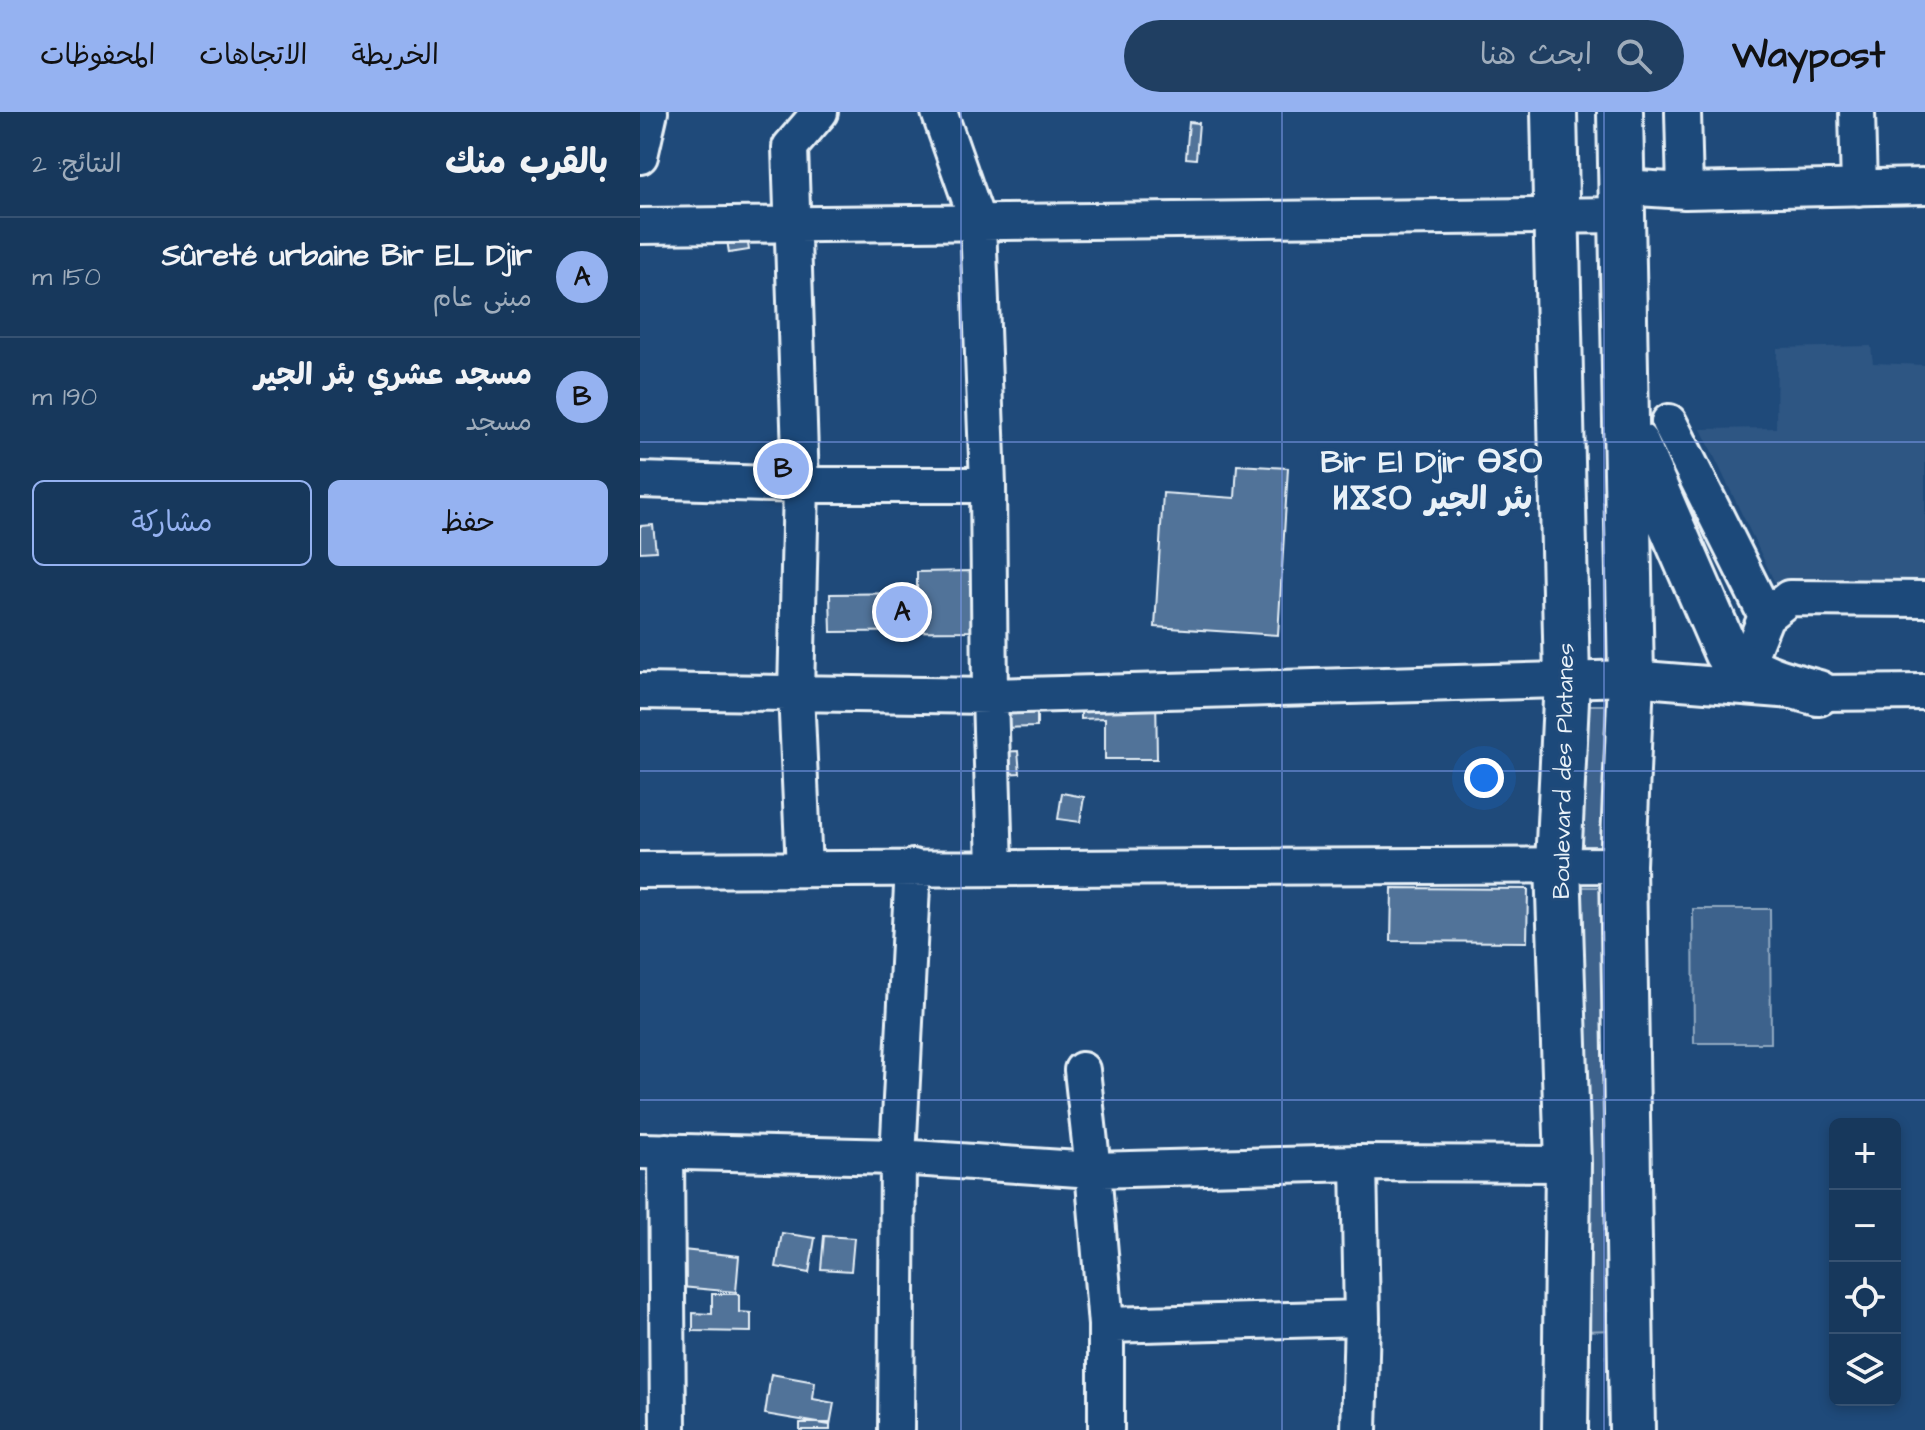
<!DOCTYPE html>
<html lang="ar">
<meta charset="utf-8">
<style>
body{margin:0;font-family:"Architects Daughter","Playpen Sans Arabic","Noto Sans Tifinagh",sans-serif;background:#203f62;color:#f1f3f6;direction:rtl}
.controls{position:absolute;right:24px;bottom:24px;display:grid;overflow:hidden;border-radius:12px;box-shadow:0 4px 12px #0003}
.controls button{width:72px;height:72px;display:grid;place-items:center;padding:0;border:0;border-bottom:2px solid #365272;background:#17385c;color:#f1f3f6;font:40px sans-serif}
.you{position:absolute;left:844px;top:666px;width:28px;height:28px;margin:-20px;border:6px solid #fff;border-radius:50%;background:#1a73e8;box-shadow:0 0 0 12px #1a73e833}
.badge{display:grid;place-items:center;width:52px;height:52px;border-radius:50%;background:#95b2f1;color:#111;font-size:26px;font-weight:700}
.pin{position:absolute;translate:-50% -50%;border:4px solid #fff;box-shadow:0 2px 8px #0006}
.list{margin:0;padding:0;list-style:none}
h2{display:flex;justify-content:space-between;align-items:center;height:104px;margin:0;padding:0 32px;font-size:34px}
h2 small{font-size:26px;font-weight:400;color:#9eacbb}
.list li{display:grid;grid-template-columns:52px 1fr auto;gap:24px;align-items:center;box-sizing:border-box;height:120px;padding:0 32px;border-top:2px solid #365272}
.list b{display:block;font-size:30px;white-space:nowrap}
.list p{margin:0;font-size:26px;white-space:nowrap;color:#9eacbb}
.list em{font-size:26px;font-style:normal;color:#9eacbb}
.actions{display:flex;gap:16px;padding:24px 32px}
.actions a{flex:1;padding:18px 0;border:2px solid #95b2f1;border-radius:12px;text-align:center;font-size:28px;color:#95b2f1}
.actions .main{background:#95b2f1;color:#111}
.icon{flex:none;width:44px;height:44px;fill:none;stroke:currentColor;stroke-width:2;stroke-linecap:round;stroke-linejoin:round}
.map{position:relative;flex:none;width:1285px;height:1318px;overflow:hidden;direction:ltr}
header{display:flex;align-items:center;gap:48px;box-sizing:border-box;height:112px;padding:0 40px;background:#95b2f1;color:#111}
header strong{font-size:38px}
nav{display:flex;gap:44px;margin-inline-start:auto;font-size:28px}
.search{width:560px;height:72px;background:#203f62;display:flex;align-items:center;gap:20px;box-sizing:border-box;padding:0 28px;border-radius:44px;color:#9eacbb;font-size:30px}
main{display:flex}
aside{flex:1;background:#17385c}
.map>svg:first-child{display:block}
.built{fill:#2e5683}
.green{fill:#3c628c;stroke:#92aac2;stroke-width:2}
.building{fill:#517399;stroke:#e8f1f8;stroke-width:2}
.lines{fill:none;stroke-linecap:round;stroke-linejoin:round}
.minor-casing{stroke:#e8f1f8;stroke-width:40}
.major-casing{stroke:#e8f1f8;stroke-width:50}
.minor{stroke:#1f4a7a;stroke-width:34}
.major{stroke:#1f4a7a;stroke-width:44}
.grid{fill:none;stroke:#7897e6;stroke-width:2;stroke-opacity:0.55}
.labels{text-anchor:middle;stroke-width:7;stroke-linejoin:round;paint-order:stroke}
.street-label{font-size:24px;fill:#e8f1f8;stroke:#1f4a7a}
.district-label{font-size:32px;font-weight:bold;fill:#e8f1f8;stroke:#1f4a7a}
</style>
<header>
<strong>Waypost</strong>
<div class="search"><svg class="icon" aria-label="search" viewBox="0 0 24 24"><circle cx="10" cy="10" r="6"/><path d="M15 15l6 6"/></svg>ابحث هنا</div>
<nav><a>الخريطة</a><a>الاتجاهات</a><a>المحفوظات</a></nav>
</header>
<main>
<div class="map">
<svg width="1285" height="1318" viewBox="0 0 1285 1318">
<rect width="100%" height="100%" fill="#1f4a7a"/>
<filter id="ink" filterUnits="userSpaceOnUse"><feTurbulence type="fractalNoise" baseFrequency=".0125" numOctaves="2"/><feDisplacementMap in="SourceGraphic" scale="16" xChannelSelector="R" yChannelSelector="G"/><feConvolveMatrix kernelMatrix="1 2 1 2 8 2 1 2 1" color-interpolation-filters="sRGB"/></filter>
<g filter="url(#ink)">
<path class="built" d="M1231,234L1233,251L1285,253V475L1136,473L1061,317L1136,316L1137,236Z"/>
<path class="green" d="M932,593H973L975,736H934Z
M936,775H974L977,1218L939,1219Z
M1053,797H1130L1131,931H1054Z"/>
<path class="building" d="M549,10L559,11L556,47L546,46Z
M103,98L109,138L89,141L83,102Z
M597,353L648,356L638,523L515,515L523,381L595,386Z
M13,413L16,439L0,440V414Z
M333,459L334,519L191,520L190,482L277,481V460Z
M516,582L517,647H465V606L441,607V583Z
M361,589H397V615L362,616Z
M378,639L380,661L362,662L360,640Z
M422,681L444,685L440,710L418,707Z
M752,776L888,777L887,830L751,829Z
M142,1121L175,1126L169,1161L136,1155Z
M184,1124L214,1126L211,1159L181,1157Z
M33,1137L99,1144L96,1180L30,1174Z
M72,1182H99V1200L111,1201V1220L53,1219V1201L72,1202Z
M131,1262L175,1270L173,1287L194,1291L190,1313L125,1302Z
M160,1311H190V1318H160Z"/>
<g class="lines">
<g class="minor-casing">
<path id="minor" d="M299,0L338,111L348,373L350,584L355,755
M1043,0L1045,79
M1217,0L1219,76
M0,44L10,0
M982,75L1045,79L1285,74
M0,114L983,103
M1029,310L1126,504
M0,368L161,373H348
M1105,556L1126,504L1149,486L1285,487
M0,579L350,584L991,566L1178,581L1285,580
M164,757L156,581L161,373L150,35L180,0
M0,758L983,753
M442,958L453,1058L466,1213V1318
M0,1039L258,1045L453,1058L719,1051L928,1052
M26,1039L28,1318
M466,1213L722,1206
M256,1318L258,1045L273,755
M719,1318L722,1206L719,1051"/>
</g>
<g class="major-casing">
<path id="major" d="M914,0L927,568L918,752L928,1052L925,1318
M980,0L991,566L983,753L992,1318
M996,332L1087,542C1115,564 1144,572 1178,581"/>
</g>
<use href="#minor" class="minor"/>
<use href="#major" class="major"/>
</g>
</g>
<path class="grid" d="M321,0V1318M642,0V1318M964,0V1318M0,330H1285M0,659H1285M0,988H1285"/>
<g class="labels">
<g class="street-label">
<text transform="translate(923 659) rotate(-89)" y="8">Boulevard des Platanes</text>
</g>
<g class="district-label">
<text x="792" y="360">Bir El Djir ⴱⵉⵔ<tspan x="792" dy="37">ⵍⴵⵉⵔ بئر الجير</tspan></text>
</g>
</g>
</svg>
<div class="controls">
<button>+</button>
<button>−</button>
<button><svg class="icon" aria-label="locate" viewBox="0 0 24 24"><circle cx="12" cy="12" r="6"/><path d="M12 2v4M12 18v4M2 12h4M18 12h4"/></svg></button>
<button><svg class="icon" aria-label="layers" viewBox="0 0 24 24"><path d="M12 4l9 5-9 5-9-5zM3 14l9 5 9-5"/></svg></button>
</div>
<div class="you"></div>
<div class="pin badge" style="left:262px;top:500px">A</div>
<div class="pin badge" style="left:143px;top:357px">B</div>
</div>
<aside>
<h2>بالقرب منك<small>النتائج: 2</small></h2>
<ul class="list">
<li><span class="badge">A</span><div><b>Sûreté urbaine Bir EL Djir</b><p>مبنى عام</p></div><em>150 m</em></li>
<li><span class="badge">B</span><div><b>مسجد عشري بئر الجير</b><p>مسجد</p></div><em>190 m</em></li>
</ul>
<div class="actions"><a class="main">حفظ</a><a>مشاركة</a></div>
</aside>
</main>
